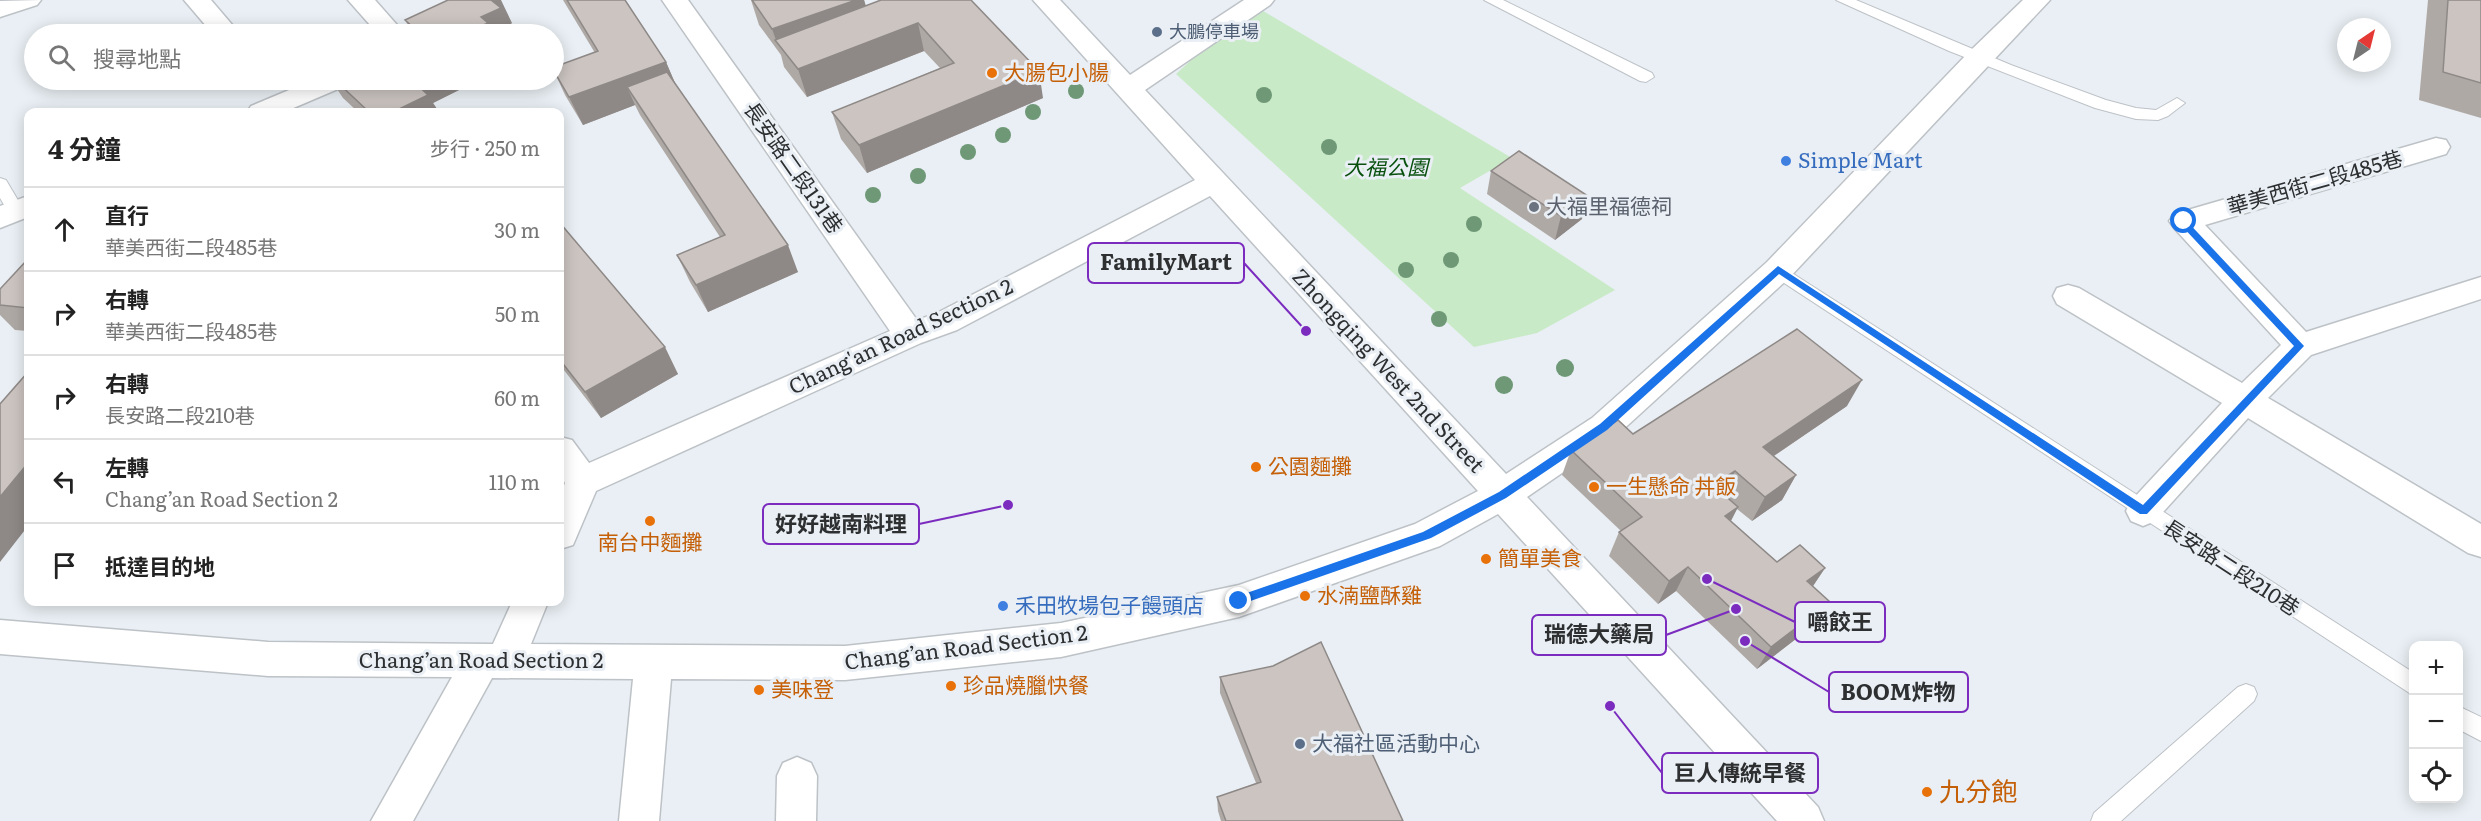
<!DOCTYPE html>
<html lang="zh-TW">
<meta charset="utf-8">
<style>
body{margin:0;font-family:Literata,"Noto Sans TC",serif;background:#f2f2f2;color:#222}
.controls{position:absolute;right:18px;bottom:18px;display:grid;overflow:hidden;border-radius:12px;box-shadow:0 3px 15px #0003}
.controls button{width:54px;height:54px;display:grid;place-items:center;padding:0;border:0;border-bottom:2px solid #e0e0e0;background:#fff;color:#222;font:30px sans-serif}
.compass{position:absolute;left:2337px;top:18px;width:54px;height:54px;border-radius:50%;background:#fff;box-shadow:0 3px 15px #0003;rotate:35deg}
.stop{position:absolute;width:18px;height:18px;margin:-14px;border:4px solid #1a73e8;border-radius:50%;background:#fff}
.stop.end{background:#1a73e8;border-color:#fff;box-shadow:0 2px 6px #0008}
.list{margin:0;padding:0;list-style:none}
h2{display:flex;justify-content:space-between;align-items:center;height:78px;margin:0;padding:0 24px;font-size:26px}
h2 small{font-size:20px;font-weight:400;color:#767676}
.list li{display:grid;grid-template-columns:39px 1fr auto;gap:18px;align-items:center;box-sizing:border-box;height:84px;padding:0 24px;border-top:2px solid #e0e0e0}
.list b{display:block;font-size:22px;white-space:nowrap}
.list p{margin:0;font-size:20px;white-space:nowrap;color:#767676}
.list em{font-size:20px;font-style:normal;color:#767676}
.icon{flex:none;width:33px;height:33px;fill:none;stroke:currentColor;stroke-width:2;stroke-linecap:round;stroke-linejoin:round}
.map{position:relative;flex:none;width:2481px;height:821px;overflow:hidden}
.search{position:absolute;background:#fff;box-shadow:0 3px 15px #0003;left:24px;top:24px;width:540px;height:66px;display:flex;align-items:center;gap:15px;box-sizing:border-box;padding:0 21px;border-radius:33px;color:#767676;font-size:22px}
.panel{position:absolute;background:#fff;box-shadow:0 3px 15px #0003;left:24px;top:108px;width:540px;height:498px;border-radius:12px}
.map>svg:first-child{display:block}
.green{fill:#c9eac7}
.lines{fill:none;stroke-linecap:round;stroke-linejoin:round}
.lane-casing{stroke:#bdc2c7;stroke-width:2}
.street-casing{stroke:#bdc2c7;stroke-width:3}
.lane{fill:#fff;fill-rule:evenodd}
.street{fill:#fff;fill-rule:evenodd}
.tree{fill:#6e9876}
.wall{fill:#afa9a6}
.shaded-wall{fill:#8e8987}
.building{fill:#cbc4c1;stroke:#8e8987;stroke-width:1.5}
.route{fill:#1a73e8}
.service-dot{fill:#5c6f8a;stroke:#e9eff4;stroke-width:2}
.food-dot{fill:#e8710a;stroke:#e9eff4;stroke-width:2}
.shop-dot{fill:#3f7fe0;stroke:#e9eff4;stroke-width:2}
.worship-dot{fill:#6b7280;stroke:#e9eff4;stroke-width:2}
.labels{text-anchor:middle;stroke-width:6;stroke-linejoin:round;paint-order:stroke}
.far-service-label{font-size:18px;fill:#4e5e75;stroke:#e9eff4;text-anchor:start}
.food-label{font-size:21px;fill:#c56008;stroke:#e9eff4;text-anchor:start}
.shop-label{font-size:21px;fill:#366cbe;stroke:#e9eff4;text-anchor:start}
.street-label{font-size:21px;fill:#2d2f31;stroke:#e9eff4}
.park-label{font-size:21px;font-style:italic;fill:#09500e;stroke:#e9eff4}
.worship-label{font-size:21px;fill:#5b616d;stroke:#e9eff4;text-anchor:start}
.service-label{font-size:21px;fill:#4e5e75;stroke:#e9eff4;text-anchor:start}
.near-food-label{font-size:26px;fill:#c56008;stroke:#e9eff4;text-anchor:start}
.leader{fill:none;stroke:#7b2cbf;stroke-width:2}
.callout-dot{fill:#7b2cbf;stroke:#e9eff4;stroke-width:2}
.callout{fill:#e9eff4;stroke:#7b2cbf;stroke-width:2}
.callout-label{font-size:22px;text-anchor:middle;font-weight:bold;fill:#2d2f31}
</style>
<div class="map">
<svg width="2481" height="821" viewBox="0 0 2481 821">
<rect width="100%" height="100%" fill="#e9eff4"/>
<path class="green" d="M1258,8L1512,158L1460,188L1615,290L1537,333L1474,347L1176,74L1214,39Z"/>
<g class="lines">
<g class="lane-casing">
<path id="lane" d="M1484,0H1503L1652,73L1654,77L1646,82L1640,81Z
M1836,0H1856L2011,65L2106,100L2136,108L2156,110L2177,98L2185,103L2168,116L2158,120L2136,119L2095,108L1949,51Z
M0,178L6,180L22,207L25,211L22,215H10L0,198Z
M1778,264L2414,673V696L1772,275L1769,270L1772,265Z
M2246,684L2254,687L2257,694L2254,701L2121,821H2091L2094,813L2238,687Z
M2458,706L2481,717V741L2458,729Z"/>
</g>
<g class="street-casing">
<path id="street" d="M41,0L37,5L0,17V1Z
M184,0H211L240,34H213Z
M348,0H375L405,34H378Z
M662,0H688L917,320L935,314L1195,180L1033,0H1060L1130,75L1244,0H1274L1270,5L1145,90L1506,474L1592,418L1767,262L1969,52L2023,0H2050L1789,278L1616,436L1527,497L1818,807L1824,821H1777L1498,514L1440,546L1239,617L1061,657L845,680L671,679L659,821H619L633,679L492,678L413,821H371L452,677L268,676L0,654V620L268,642L493,644L512,602H548L531,644L845,646L1061,623L1239,585L1415,524L1478,491L1210,196L957,330L921,343L596,491L573,545L560,549V495L565,483L560,475V437L572,440L589,463L890,331Z
M313,80H349L345,86L284,112H247L251,106Z
M2436,138L2446,140L2450,147L2446,154L2205,225L2306,332L2481,277V299L2311,355L2268,398L2481,524V557L2468,553L2248,418L2155,521L2143,526L2131,521L2126,511L2131,501L2222,403L2057,304L2053,296L2057,288L2068,285L2079,288L2242,383L2281,345L2174,228L2169,221L2174,214Z
M28,196V217L0,228V206Z
M797,757L811,763L817,776L816,821H776L777,776L783,763Z"/>
</g>
<use href="#lane" class="lane"/>
<use href="#street" class="street"/>
</g>
<g class="tree">
<circle cx="1076" cy="91" r="8"/>
<circle cx="1264" cy="95" r="8"/>
<circle cx="1033" cy="112" r="8"/>
<circle cx="1003" cy="135" r="8"/>
<circle cx="1329" cy="147" r="8"/>
<circle cx="968" cy="152" r="8"/>
<circle cx="918" cy="176" r="8"/>
<circle cx="873" cy="195" r="8"/>
<circle cx="1474" cy="224" r="8"/>
<circle cx="1451" cy="260" r="8"/>
<circle cx="1406" cy="270" r="8"/>
<circle cx="1439" cy="319" r="8"/>
<circle cx="1565" cy="368" r="9"/>
<circle cx="1504" cy="385" r="9"/>
</g>
<path class="wall" d="M563,0H625L666,62L675,83L798,272L708,312L690,282L677,255L720,237L640,115L635,105L583,125L565,95L554,71L595,53Z
M751,0H864L866,6L881,0L1043,98L867,173L841,139L832,112L940,68L924,51L807,97L784,67L781,55L759,25Z
M2428,0H2481V118L2419,100Z
M405,20L512,23L509,25L411,30Z
M331,80H479L433,103L439,112H358L343,98Z
M1491,171L1582,219L1555,240L1487,194Z
M560,223L678,374L601,418L560,365Z
M28,259V331L15,330L0,315V289Z
M1847,406L1774,456L1796,475L1782,500L1752,521L1737,509L1731,521L1777,562L1825,568L1813,586L1814,625L1757,669L1676,591L1658,604L1609,556L1619,532L1621,531L1562,475L1571,450L1633,434Z
M1220,677L1403,821H1221L1218,811L1217,797L1256,783L1220,693Z"/>
<path class="shaded-wall" d="M491,0H501L512,23L509,25L514,34H464L481,17Z
M856,0H864L871,25L776,40L772,29Z
M918,23L924,51L807,97L798,69Z
M666,62L678,90L627,87L635,105L583,125L569,97Z
M1039,71L1043,98L867,173L859,145Z
M411,80H479L433,103L439,112H393Z
M1588,196L1582,219L1555,240L1561,216Z
M788,245L798,272L708,312L696,285Z
M665,347L678,374L601,418L585,392Z
M1862,380L1847,406L1750,472L1763,447Z
M28,463V526L0,562V497Z
M1735,471L1723,496L1713,485Z
M1796,475L1782,500L1752,521L1765,497Z
M1738,507L1725,532V516Z
M1688,567L1676,591L1658,604L1669,581Z
M1825,568L1809,592L1807,581Z
M1830,602L1814,625L1757,669L1771,647Z"/>
<path class="building" d="M448,0H491L501,8L481,17L488,23L464,34H401L414,28L405,20Z
M567,0H625L666,62L569,97L554,71V67L598,51Z
M752,0H856L772,29Z
M881,0H971L1039,71L859,145L832,112L954,63L918,23L798,69L775,40Z
M2448,0H2481V83L2443,72Z
M667,72L788,245L696,285L677,255L725,235L627,87Z
M335,80H412L428,95L393,112H369Z
M1519,151L1588,196L1561,216L1491,171Z
M560,223L665,347L585,392L560,360Z
M28,259V308L0,305V289Z
M1797,329L1862,380L1763,447L1796,475L1765,497L1735,471L1713,485L1738,507L1725,516L1777,562L1800,545L1825,568L1807,581L1830,602L1771,647L1688,567L1669,581L1619,532L1642,517L1571,450L1618,420L1633,434Z
M28,372V463L0,497V404Z
M1321,642L1403,821H1226L1217,797L1261,782L1220,677L1273,666Z"/>
<path class="route" d="M2184,218L2304,346L2147,514H2140L1779,274L1607,430L1506,498L1431,538L1239,605L1234,601L1235,597L1423,532L1499,492L1600,424L1778,266L2143,505L2294,346L2180,224L2179,221Z"/>
<g class="service-dot">
<circle cx="1157" cy="32" r="6"/>
<circle cx="1300" cy="744" r="6"/>
</g>
<g class="food-dot">
<circle cx="992" cy="73" r="6"/>
<circle cx="1256" cy="467" r="6"/>
<circle cx="1594" cy="487" r="6"/>
<circle cx="650" cy="521" r="6"/>
<circle cx="1486" cy="559" r="6"/>
<circle cx="1305" cy="596" r="6"/>
<circle cx="951" cy="686" r="6"/>
<circle cx="759" cy="690" r="6"/>
<circle cx="1927" cy="792" r="6"/>
</g>
<g class="shop-dot">
<circle cx="1786" cy="161" r="6"/>
<circle cx="1003" cy="606" r="6"/>
</g>
<circle class="worship-dot" cx="1534" cy="207" r="6"/>
<g class="labels">
<g class="far-service-label">
<text x="1169" y="38">大鵬停車場</text>
</g>
<g class="food-label">
<text x="1004" y="80">大腸包小腸</text>
<text x="1268" y="474">公園麵攤</text>
<text x="1606" y="494">一生懸命 丼飯</text>
<text x="650" y="550" text-anchor="middle">南台中麵攤</text>
<text x="1498" y="566">簡單美食</text>
<text x="1317" y="603">水湳鹽酥雞</text>
<text x="963" y="693">珍品燒臘快餐</text>
<text x="771" y="697">美味登</text>
</g>
<g class="shop-label">
<text x="1798" y="168">Simple Mart</text>
<text x="1015" y="613">禾田牧場包子饅頭店</text>
</g>
<g class="street-label">
<text transform="translate(793 168) rotate(55)" y="7">長安路二段131巷</text>
<text transform="translate(2315 183) rotate(-16)" y="7">華美西街二段485巷</text>
<text transform="translate(901 337) rotate(-25)" y="7">Chang'an Road Section 2</text>
<text transform="translate(1388 371) rotate(47)" y="7">Zhongqing West 2nd Street</text>
<text transform="translate(2231 568) rotate(33)" y="7">長安路二段210巷</text>
<text transform="translate(966 648) rotate(-7)" y="7">Chang’an Road Section 2</text>
<text x="481" y="668">Chang’an Road Section 2</text>
</g>
<g class="park-label">
<text x="1386" y="175">大福公園</text>
</g>
<g class="worship-label">
<text x="1546" y="214">大福里福德祠</text>
</g>
<g class="service-label">
<text x="1312" y="751">大福社區活動中心</text>
</g>
<g class="near-food-label">
<text x="1939" y="801">九分飽</text>
</g>
</g>
<path class="leader" d="M1306 331L1244 263M1008 505L919 524M1707 579L1795 622M1736 609L1666 635M1745 641L1829 692M1610 706L1662 773"/>
<g class="callout-dot">
<circle cx="1306" cy="331" r="6"/>
<circle cx="1008" cy="505" r="6"/>
<circle cx="1707" cy="579" r="6"/>
<circle cx="1736" cy="609" r="6"/>
<circle cx="1745" cy="641" r="6"/>
<circle cx="1610" cy="706" r="6"/>
</g>
<g class="callout">
<rect x="1088" y="243" width="156" height="40" rx="6"/>
<rect x="763" y="504" width="156" height="40" rx="6"/>
<rect x="1795" y="602" width="90" height="40" rx="6"/>
<rect x="1532" y="615" width="134" height="40" rx="6"/>
<rect x="1829" y="672" width="139" height="40" rx="6"/>
<rect x="1662" y="753" width="156" height="40" rx="6"/>
</g>
<g class="callout-label">
<text x="1166" y="270">FamilyMart</text>
<text x="841" y="532">好好越南料理</text>
<text x="1840" y="630">嚼餃王</text>
<text x="1599" y="642">瑞德大藥局</text>
<text x="1898" y="700">BOOM炸物</text>
<text x="1740" y="781">巨人傳統早餐</text>
</g>
</svg>
<div class="controls">
<button>+</button>
<button>−</button>
<button><svg class="icon" aria-label="locate" viewBox="0 0 24 24"><circle cx="12" cy="12" r="6"/><path d="M12 2v4M12 18v4M2 12h4M18 12h4"/></svg></button>
</div>
<svg class="compass" viewBox="-18 -18 36 36"><path d="M0-13l5 13h-10z" fill="#e53935"/><path d="M0 13l5-13h-10z" fill="#767676"/></svg>
<div class="stop" style="left:2184px;top:221px"></div>
<div class="stop end" style="left:1239px;top:601px"></div>
<div class="search"><svg class="icon" aria-label="search" viewBox="0 0 24 24"><circle cx="10" cy="10" r="6"/><path d="M15 15l6 6"/></svg>搜尋地點</div>
<section class="panel">
<h2>4 分鐘<small>步行 · 250 m</small></h2>
<ul class="list">
<li><svg class="icon" aria-label="ahead" viewBox="0 0 24 24"><path d="M12 20V5M6 11l6-6 6 6"/></svg><div><b>直行</b><p>華美西街二段485巷</p></div><em>30 m</em></li>
<li><svg class="icon" aria-label="right" viewBox="0 0 24 24"><path d="M7 20v-9h11M14 6l5 5-5 5"/></svg><div><b>右轉</b><p>華美西街二段485巷</p></div><em>50 m</em></li>
<li><svg class="icon" aria-label="right" viewBox="0 0 24 24"><path d="M7 20v-9h11M14 6l5 5-5 5"/></svg><div><b>右轉</b><p>長安路二段210巷</p></div><em>60 m</em></li>
<li><svg class="icon" aria-label="left" viewBox="0 0 24 24"><path d="M17 20v-9H6M10 6l-5 5 5 5"/></svg><div><b>左轉</b><p>Chang’an Road Section 2</p></div><em>110 m</em></li>
<li><svg class="icon" aria-label="arrive" viewBox="0 0 24 24"><path d="M6 21V4h12l-3 4 3 4H6"/></svg><div><b>抵達目的地</b></div></li>
</ul>
</section>
</div>
